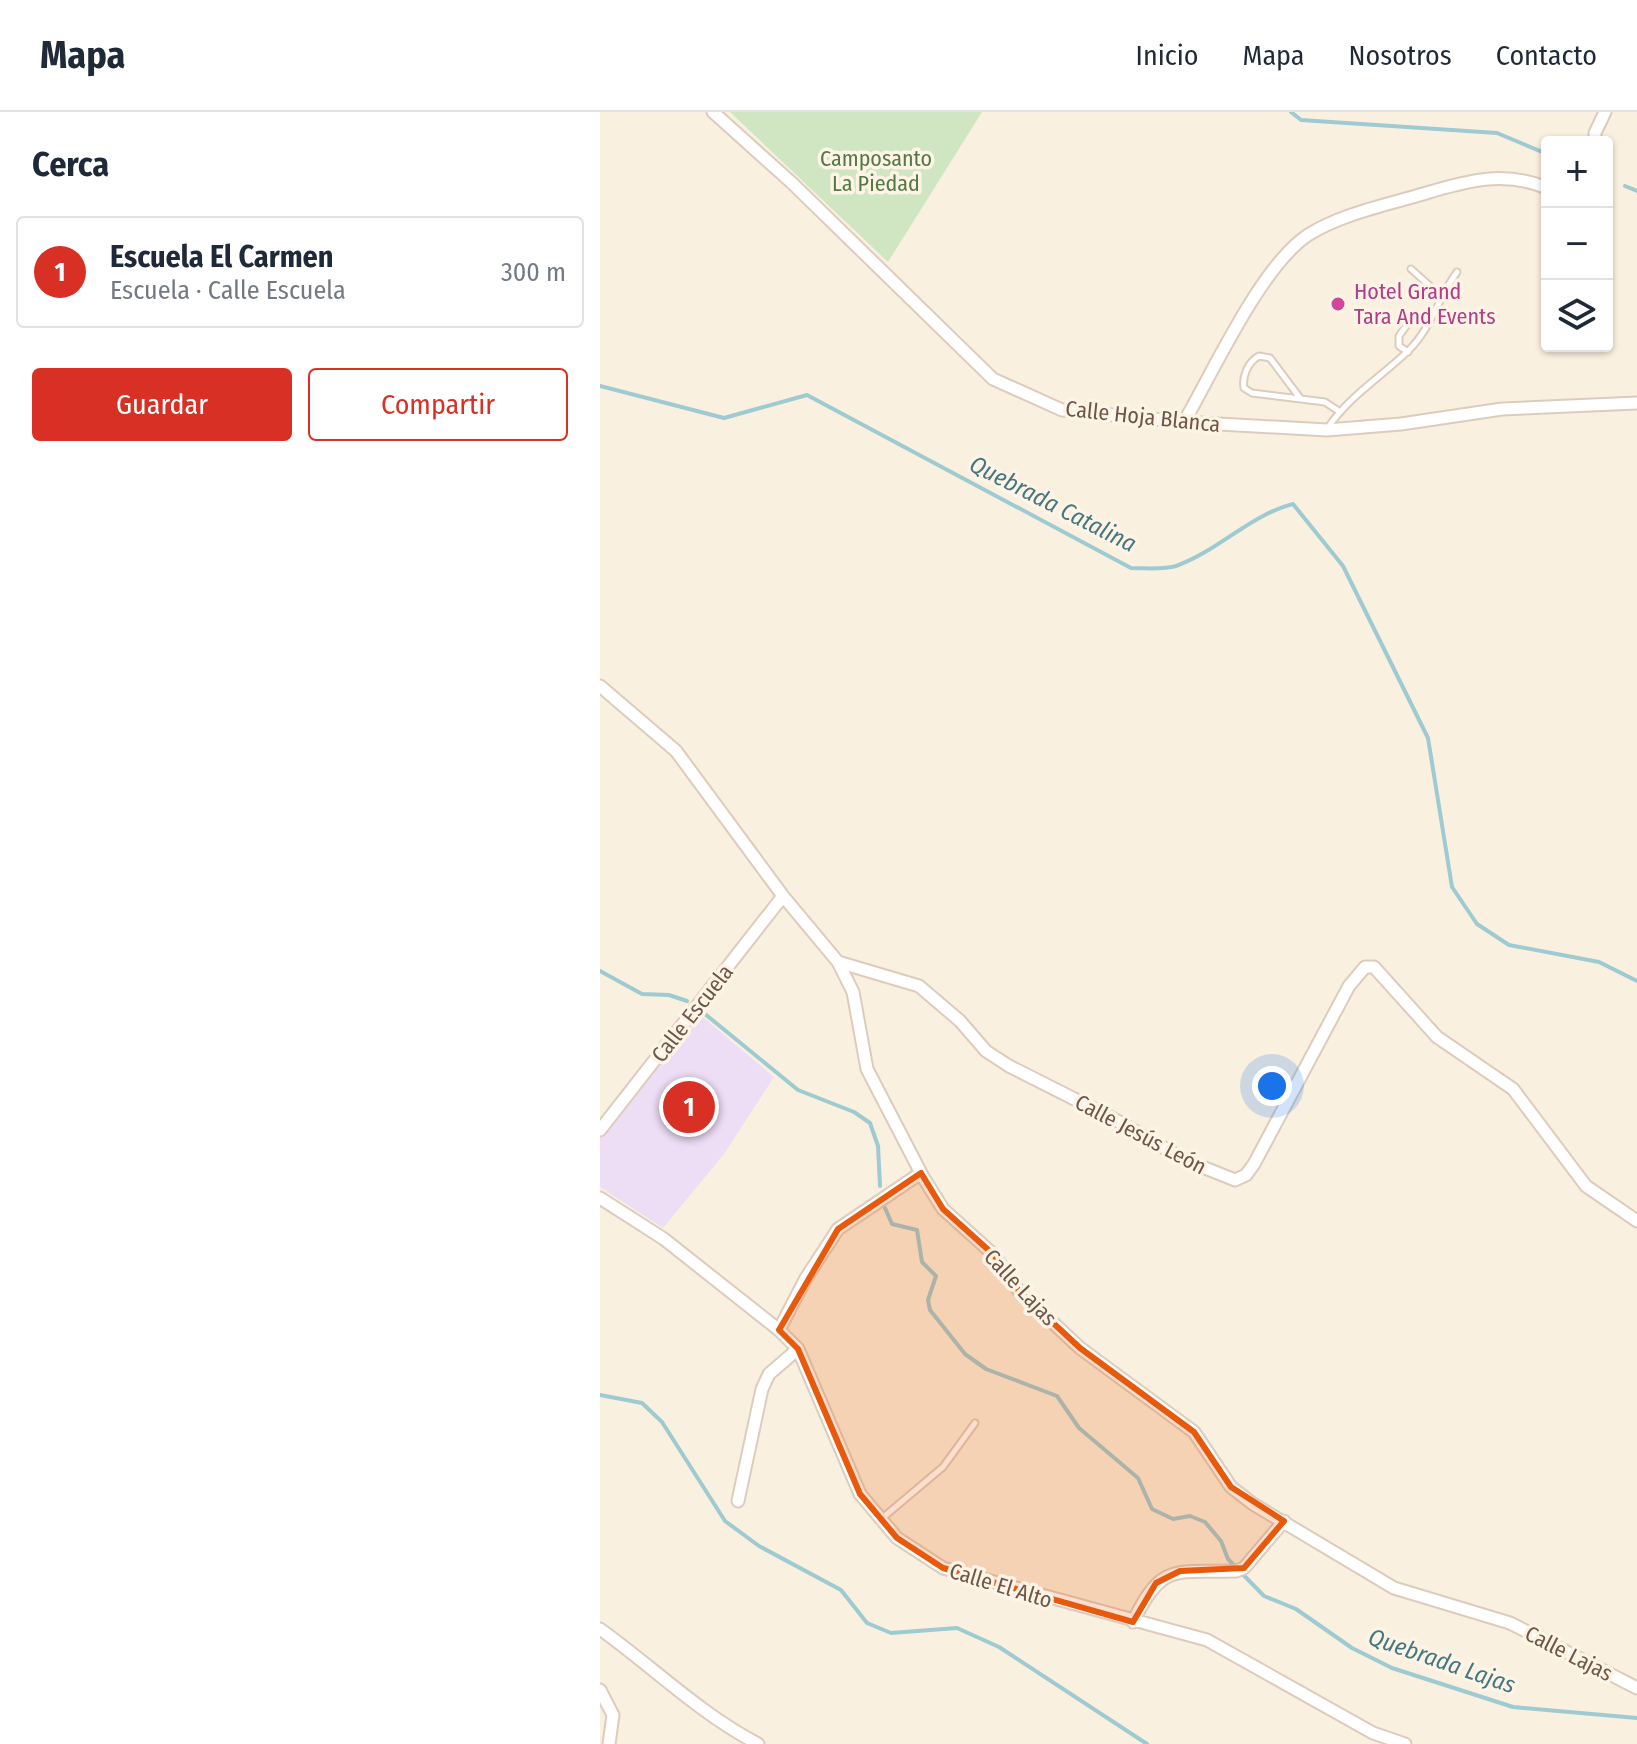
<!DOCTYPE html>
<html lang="es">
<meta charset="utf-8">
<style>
body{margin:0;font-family:"Fira Sans Condensed",sans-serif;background:#f6f6f7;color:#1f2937}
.controls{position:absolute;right:24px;top:24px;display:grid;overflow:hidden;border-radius:8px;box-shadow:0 2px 6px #0004}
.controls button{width:72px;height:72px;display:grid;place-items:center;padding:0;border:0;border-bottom:2px solid #e0e1e3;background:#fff;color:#1f2937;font:40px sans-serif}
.you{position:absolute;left:672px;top:974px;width:28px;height:28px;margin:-20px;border:6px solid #fff;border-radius:50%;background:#1a73e8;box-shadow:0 0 0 12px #1a73e833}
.badge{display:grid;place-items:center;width:52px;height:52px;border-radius:50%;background:#d93025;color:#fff;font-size:26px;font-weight:700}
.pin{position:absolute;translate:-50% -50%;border:4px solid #fff;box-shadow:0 2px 8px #0006}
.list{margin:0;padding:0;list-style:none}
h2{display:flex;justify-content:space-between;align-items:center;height:104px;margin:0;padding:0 32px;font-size:34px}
h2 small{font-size:26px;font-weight:400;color:#747a83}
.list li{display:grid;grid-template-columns:52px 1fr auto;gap:24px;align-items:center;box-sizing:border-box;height:112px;margin:0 16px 16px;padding:0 16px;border:2px solid #e0e1e3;border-radius:8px}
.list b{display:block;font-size:30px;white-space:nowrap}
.list p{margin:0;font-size:26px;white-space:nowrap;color:#747a83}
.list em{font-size:26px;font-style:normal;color:#747a83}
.actions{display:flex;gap:16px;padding:24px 32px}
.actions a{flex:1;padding:18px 0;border:2px solid #d93025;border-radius:8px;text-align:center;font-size:28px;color:#d93025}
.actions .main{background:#d93025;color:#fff}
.icon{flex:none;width:44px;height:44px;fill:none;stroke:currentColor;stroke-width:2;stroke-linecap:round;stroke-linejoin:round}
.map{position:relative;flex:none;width:1037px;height:1632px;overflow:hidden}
header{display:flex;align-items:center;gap:48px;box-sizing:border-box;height:112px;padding:0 40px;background:#fff;border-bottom:2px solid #e0e1e3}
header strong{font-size:38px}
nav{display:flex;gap:44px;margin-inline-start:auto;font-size:28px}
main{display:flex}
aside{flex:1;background:#fff}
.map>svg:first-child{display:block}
.education{fill:#edddf5}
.green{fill:#d0e5c1}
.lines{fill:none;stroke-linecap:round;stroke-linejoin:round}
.stream{stroke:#9ecad2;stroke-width:4}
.service-casing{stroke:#ddccbd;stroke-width:9}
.minor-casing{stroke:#ddccbd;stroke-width:15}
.service{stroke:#fff;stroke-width:5}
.minor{stroke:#fff;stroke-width:11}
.marked{fill:#e8590c;fill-opacity:0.2;stroke:#e8590c;stroke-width:6;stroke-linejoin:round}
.hotel-dot{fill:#d1479c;stroke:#fdf4e6;stroke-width:3}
.labels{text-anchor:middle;stroke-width:7;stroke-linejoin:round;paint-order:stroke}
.park-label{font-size:22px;fill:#557946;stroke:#fdf4e6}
.hotel-label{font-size:22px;fill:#b23c85;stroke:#fdf4e6;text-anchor:start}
.street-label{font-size:22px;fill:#6e574a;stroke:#fdf4e6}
.water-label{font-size:24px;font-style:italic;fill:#467780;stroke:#fdf4e6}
</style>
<header>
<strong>Mapa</strong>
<nav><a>Inicio</a><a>Mapa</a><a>Nosotros</a><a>Contacto</a></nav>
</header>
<main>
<aside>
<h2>Cerca<small></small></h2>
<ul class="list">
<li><span class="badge">1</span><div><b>Escuela El Carmen</b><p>Escuela · Calle Escuela</p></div><em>300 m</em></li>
</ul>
<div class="actions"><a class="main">Guardar</a><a>Compartir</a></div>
</aside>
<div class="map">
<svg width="1037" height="1632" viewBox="0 0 1037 1632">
<rect width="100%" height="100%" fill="#faf0e0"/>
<path class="education" d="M99,902L174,965L124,1042L63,1116L0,1075V1024Z"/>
<path class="green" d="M130,0H382L288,150Z"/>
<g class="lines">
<path class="stream" d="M691,0L701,8L897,21L947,42
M1025,74L1037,79
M0,274L124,306L207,283L531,456C545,456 563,458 576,454C618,439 650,403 693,392L743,454L828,626L852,775L877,812L909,833L999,850L1037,869
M0,859L42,882L69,883L87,889
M105,902L198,978L254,1000L270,1011L278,1034L280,1074
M285,1096L292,1112L317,1118L322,1150L336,1164L328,1188L330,1198L365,1242L386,1257L457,1284L479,1316L538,1366L552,1397L573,1407L590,1404L605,1410L621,1429L628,1447L664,1484L696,1497L752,1536L792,1556L913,1595L1037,1606
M0,1283L42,1291L62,1310L125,1409L159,1434L241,1478L267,1511L291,1521L357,1516L399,1535L547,1632"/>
<g class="service-casing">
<path id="service" d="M811,157L840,183
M808,240L799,234V224L814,203L831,204
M700,286L670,246L659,244C648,250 642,264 644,276L652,281L725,290L740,300
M727,317C749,284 780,266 808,239C831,217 838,186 857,160
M280,1408L343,1355L375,1311"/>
</g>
<g class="minor-casing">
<path id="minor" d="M113,0L192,71L393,267L462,298L584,310L727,318L801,312L902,297L1037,291
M995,30V21L1005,0
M584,310C613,260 661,154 708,123C741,102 786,93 823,82C866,69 904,58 947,76
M0,574L76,639L183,784L238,850L253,880L267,957L323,1065L343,1097L394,1143L419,1179L480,1236L594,1320L631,1375L653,1392L794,1476L910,1511L1037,1576
M238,850L319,874L360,909L386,939L409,954L514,1007L585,1048L635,1068L646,1063L654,1052L749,874L765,855H774L837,925L913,977L986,1074L1037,1109
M0,1018L183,784
M0,1086L64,1127L179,1218L198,1237L260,1382L297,1426L343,1456L607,1528L773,1621L805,1632
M179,1218L206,1166L238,1117L321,1061
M138,1389L162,1277L169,1262L198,1237
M533,1510C562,1449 576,1461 636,1459L644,1456L684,1409
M0,1517C53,1555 99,1601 158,1632
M0,1578L13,1603L9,1632"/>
</g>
<use href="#service" class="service"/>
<use href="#minor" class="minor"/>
</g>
<path class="marked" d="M321,1061L343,1097L394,1143L419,1179L480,1236L594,1320L631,1375L684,1409L644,1456L580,1459L556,1471L533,1510L343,1456L297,1426L260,1382L198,1237L179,1218L238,1117Z"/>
<circle class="hotel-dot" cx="738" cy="192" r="8"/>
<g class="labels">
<g class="park-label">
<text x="276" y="54">Camposanto<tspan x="276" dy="25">La Piedad</tspan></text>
</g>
<g class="hotel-label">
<text x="754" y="187">Hotel Grand<tspan x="754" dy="25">Tara And Events</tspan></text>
</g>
<g class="street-label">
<text transform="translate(543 304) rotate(6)" y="8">Calle Hoja Blanca</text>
<text transform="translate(92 901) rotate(-52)" y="8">Calle Escuela</text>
<text transform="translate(541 1022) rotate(28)" y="8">Calle Jesús León</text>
<text transform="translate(421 1175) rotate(47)" y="8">Calle Lajas</text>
<text transform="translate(401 1473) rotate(17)" y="8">Calle El Alto</text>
<text transform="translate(969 1541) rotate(27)" y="8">Calle Lajas</text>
</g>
<g class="water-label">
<text transform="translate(453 392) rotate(27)" y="8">Quebrada Catalina</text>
<text transform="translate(842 1549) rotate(19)" y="8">Quebrada Lajas</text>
</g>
</g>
</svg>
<div class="controls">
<button>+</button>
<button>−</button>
<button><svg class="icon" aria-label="layers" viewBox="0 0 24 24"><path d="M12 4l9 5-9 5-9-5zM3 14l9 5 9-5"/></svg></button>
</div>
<div class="you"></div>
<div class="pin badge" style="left:89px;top:995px">1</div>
</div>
</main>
